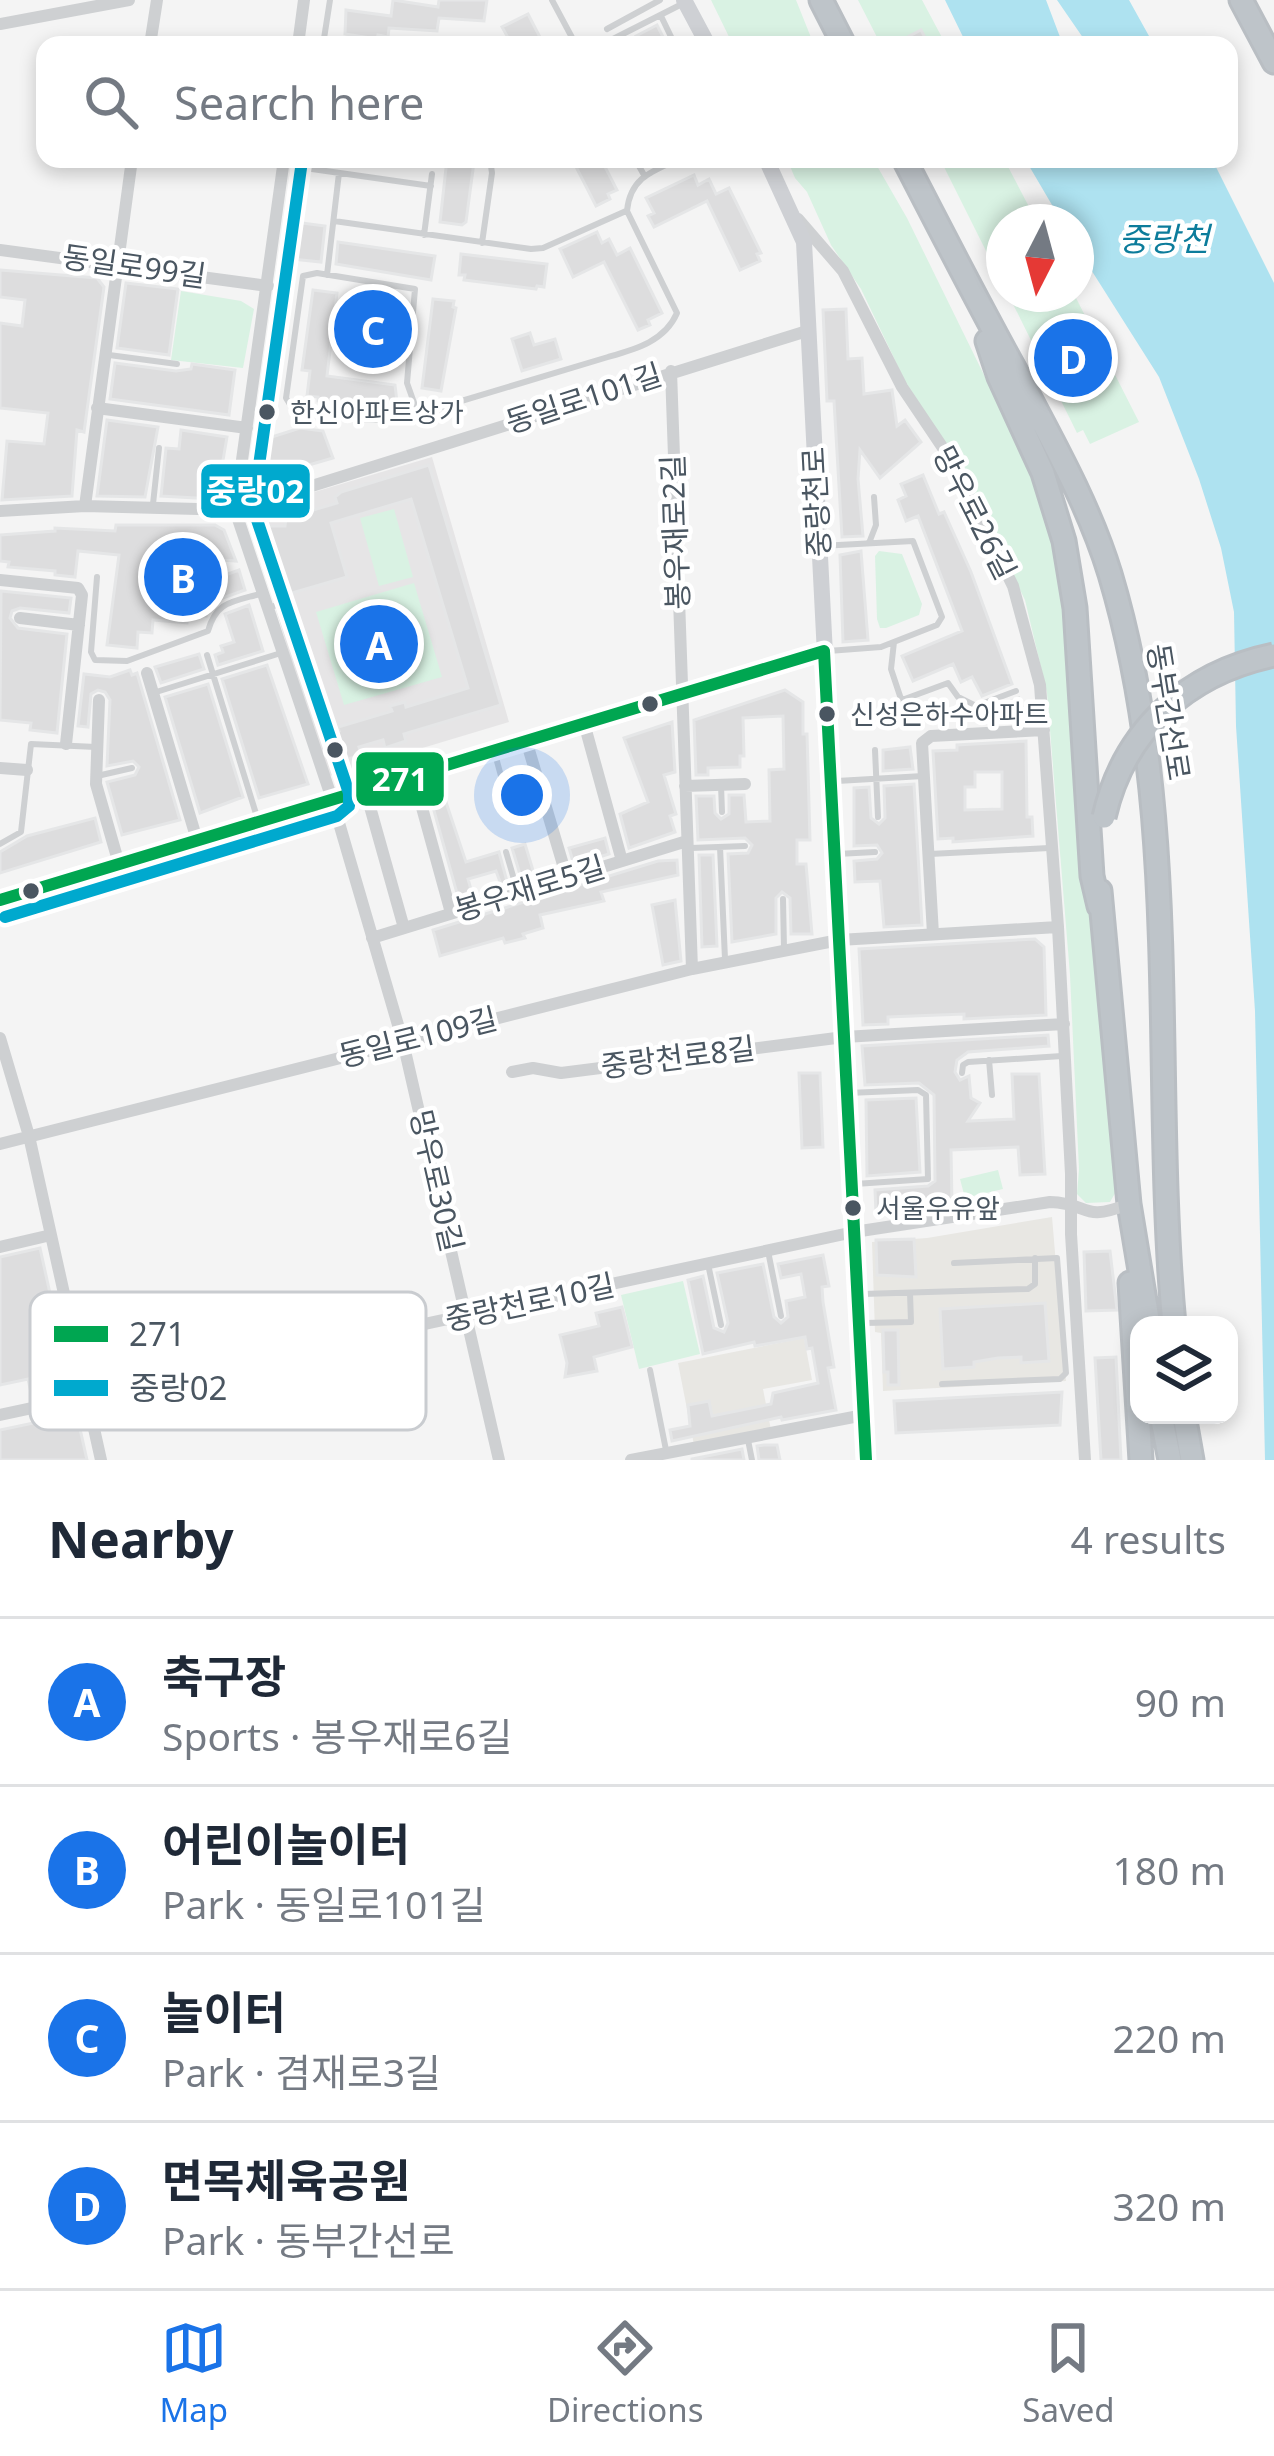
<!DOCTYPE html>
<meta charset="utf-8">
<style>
body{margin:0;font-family:"Noto Sans","Noto Sans KR",sans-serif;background:#f6f6f7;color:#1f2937}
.controls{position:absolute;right:36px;bottom:36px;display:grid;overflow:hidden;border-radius:24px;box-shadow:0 6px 18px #0003}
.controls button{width:108px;height:108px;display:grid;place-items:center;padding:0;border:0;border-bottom:3px solid #e0e1e3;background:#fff;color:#1f2937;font:60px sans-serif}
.compass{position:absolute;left:986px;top:204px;width:108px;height:108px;border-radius:50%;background:#fff;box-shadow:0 6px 18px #0003;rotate:186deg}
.you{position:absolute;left:522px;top:795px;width:42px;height:42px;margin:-30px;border:9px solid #fff;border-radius:50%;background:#1a73e8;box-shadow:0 0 0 18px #1a73e833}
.badge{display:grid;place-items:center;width:78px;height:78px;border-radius:50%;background:#1a73e8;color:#fff;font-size:39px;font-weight:700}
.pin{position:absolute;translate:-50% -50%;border:6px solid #fff;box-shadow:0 3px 12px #0006}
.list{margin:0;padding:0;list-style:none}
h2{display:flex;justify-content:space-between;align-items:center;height:156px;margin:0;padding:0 48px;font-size:51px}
h2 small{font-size:39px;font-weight:400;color:#747a83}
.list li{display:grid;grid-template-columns:78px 1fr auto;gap:36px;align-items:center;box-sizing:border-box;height:168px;padding:0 48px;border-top:3px solid #e0e1e3}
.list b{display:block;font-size:45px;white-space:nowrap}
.list p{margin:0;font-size:39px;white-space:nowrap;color:#747a83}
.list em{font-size:39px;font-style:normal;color:#747a83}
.icon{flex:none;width:66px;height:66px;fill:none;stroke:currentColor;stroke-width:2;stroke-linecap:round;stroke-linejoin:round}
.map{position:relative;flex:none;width:1274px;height:1460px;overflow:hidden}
.search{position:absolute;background:#fff;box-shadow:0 6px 18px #0003;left:36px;right:36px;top:36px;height:132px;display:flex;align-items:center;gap:30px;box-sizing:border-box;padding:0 42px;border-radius:24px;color:#747a83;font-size:45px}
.sheet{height:828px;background:#fff}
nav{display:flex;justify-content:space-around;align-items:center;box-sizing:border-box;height:168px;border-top:3px solid #e0e1e3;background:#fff;font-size:33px;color:#747a83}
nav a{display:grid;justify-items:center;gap:6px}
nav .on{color:#1a73e8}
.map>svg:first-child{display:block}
.commercial{fill:#e8e7e3}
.education{fill:#e6e5e6}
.green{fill:#d9f2e3}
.water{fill:#aee2f0}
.building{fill:#ddddde;stroke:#e5e6e7;stroke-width:3;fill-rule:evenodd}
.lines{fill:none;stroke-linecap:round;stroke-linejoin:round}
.highway-casing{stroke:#b9bec3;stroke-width:27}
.lane{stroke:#ced0d2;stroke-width:6}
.street{stroke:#ced0d2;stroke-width:12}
.secondary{stroke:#ced0d4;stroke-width:16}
.highway{stroke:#bec4c9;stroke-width:21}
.highway-bridge-casing{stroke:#b9bec3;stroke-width:27;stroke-linecap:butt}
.highway-bridge{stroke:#bec4c9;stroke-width:21}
.bus-1-casing{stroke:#fff;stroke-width:21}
.bus-2-casing{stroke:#fff;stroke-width:21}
.bus-1{stroke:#00a651;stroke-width:12}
.bus-2{stroke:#00a9ce;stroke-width:12}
.bus-dot{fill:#4a5661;stroke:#fff;stroke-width:4.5}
.labels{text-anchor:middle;stroke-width:9;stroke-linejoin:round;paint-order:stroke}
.bus-label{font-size:27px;fill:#4a5661;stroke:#fff;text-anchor:start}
.street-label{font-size:30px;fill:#4a5661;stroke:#fff}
.water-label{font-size:33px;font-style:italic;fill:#0c7c9b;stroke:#fff}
.key{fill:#fff;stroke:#c9ccd0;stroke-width:3}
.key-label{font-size:33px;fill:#4a5661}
.line-badge{stroke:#fff;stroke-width:4.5}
.badge-label{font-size:33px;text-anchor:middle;font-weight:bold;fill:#fff}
</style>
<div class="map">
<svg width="1274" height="1460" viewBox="0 0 1274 1460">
<rect width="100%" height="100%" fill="#f4f4f4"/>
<path class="commercial" d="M1052,1217L1066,1381L883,1391L881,1333L875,1332L872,1242L927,1238Z
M804,1338L812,1380L763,1389L771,1430L694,1445L678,1363Z"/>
<path class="education" d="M432,457L509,722L326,777L247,512Z"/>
<path class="green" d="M711,0H796L814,45H733Z
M858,0H922L946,45H881Z
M787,159H873L907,218L1041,491L1060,553L1118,1188L1110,1202L1086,1203L1077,1194L1079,1169L1070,975L1047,693L1025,600L954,457L905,381L861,289L831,245L807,192L795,178Z
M940,159H1004L1037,222H1004V287Z
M181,291L241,301L254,309L243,368L171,360Z
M1008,294H1074L1139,422L1090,444L1083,430L1077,433Z
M359,297L395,302L388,360L352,356Z
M394,509L413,577L379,586L360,518Z
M879,551L902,554L922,604L919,615L886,628H880L877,619L875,556Z
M164,564L205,568L203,591L161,586Z
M414,583L442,677L344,705L316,612Z
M998,1170L1003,1189L965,1198L960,1179Z
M683,1281L700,1354L639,1369L621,1295Z"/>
<path class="water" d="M945,0H1046L1063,45H967Z
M1057,0H1129L1154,45H1088Z
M1025,159H1212L1274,283V1460H1265L1255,1011L1236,726L1234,612L1221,548L1199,479L1159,377L1076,246V222H1062Z"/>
<path class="building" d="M393,0L438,7L439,0H487L484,21L439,18L437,31L389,28L388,37L378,35L377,39L345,34L346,10L391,16Z
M528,14L544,45H512L502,27Z
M657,25L667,45H641L636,36Z
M921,30L929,45H892Z
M447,159L474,162L466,222L462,225L440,222Z
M572,159H601L617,190L608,194L610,199L596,206Z
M694,175L698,185L709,179L716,194L729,188L761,253L757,254L760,261L740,270L707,201L654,227L648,216L654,213L646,198Z
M287,221L325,226L321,262L282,258Z
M597,232L602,243L609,239L617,255L630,248L662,313L648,320L650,325L638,330L604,262L573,277L560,249Z
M338,242L435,256L431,280L336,264Z
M461,254L547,264L544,287L537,286L536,289L464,280L465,275H459Z
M0,270L97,278L104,287L84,432L77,430L72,496L2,500L7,441L44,444L48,413L0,408V323L22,326L25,300L0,297Z
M126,283L178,289L169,355L117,348Z
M313,290L337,293L327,376L395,385L398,410L318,401V397L307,396L310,371L302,370Z
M433,299L454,301L453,307L456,308L441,391L422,388Z
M846,309L848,359L862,358L864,394L892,390L897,426L905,420L921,442L880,478L860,450L858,479L863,536L842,537L834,401H827L823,310Z
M530,333L534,345L555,339L561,359L522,371L512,339Z
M115,363L176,371L191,369L192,364L235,370L229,415L110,399Z
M107,420L158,427L145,497L97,496Z
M300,428L323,431L333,458L264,478L256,442Z
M181,430L227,437L217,495L213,499L161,496L166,448L179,449Z
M429,465L501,705L404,734L406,741L385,748L383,740L359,747L362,755L348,759L345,752L335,755L329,734L339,731L338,727L392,711L390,706L405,702L406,707L468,688L411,499L331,523L347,577L275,598L253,526H285L286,518L337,503L335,497L341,492Z
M923,475L939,514L944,512L971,572L1012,684L982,696L972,677L961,682L953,664L913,681L902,656L962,631L918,516L906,521L898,500L906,496L901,484Z
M116,525H215L224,530L236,561L148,555L144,596L183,599V593L208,595L206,616L188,615L187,623L153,620L152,633L138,632L137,648L107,645L119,555L78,551L75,577L55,575V571L8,567L9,562L0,561V535L55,531V528L115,531Z
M861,551L868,640L843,642L840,555Z
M239,570L245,590L220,599L214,579Z
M1,591L71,598L69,613L20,608L12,611L10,618L18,628L67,634L57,733L30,730L31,723L0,720Z
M249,605L263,651L218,665L215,655L223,652L221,646L234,642L225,614Z
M199,654L204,669L161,683L155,667Z
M267,665L308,784L259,798L222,679Z
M130,670L132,675L137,673L180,820L122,835L107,782L135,775L139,767L133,761L107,766L110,700L105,692L98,690L91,694L88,727L78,726L84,674L110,677Z
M208,684L243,797L200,813L165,697Z
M785,690L803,702V734H807L810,840H797V864H806L812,934H791L790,898L782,892L776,898V934L732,942L728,854L748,853L752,845L745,838L698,840L696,796H714L715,813L721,819L729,814V795H744L746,822L770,821L769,770L784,769L783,716L743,718L744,756H740V767L708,768V775H696L694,720Z
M1019,698L1025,713L992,722L988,710Z
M672,722L675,772L664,775L676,814L670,816L675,832L629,848L620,814L648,802L624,738Z
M1026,741L1027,817H1032L1033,836L953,842V838L938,839L933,751L957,750V745ZM975,772H1002V809L965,810V787H975Z
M910,747L913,769L883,771V750Z
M914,784L922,925L884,927L880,881L855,882L854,861L877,859L882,853L877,845L854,846V788L869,787L871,818L879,824L885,818L884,786Z
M444,796L466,862L499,852L508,885L502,887L496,871L468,879L472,893L458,897L431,800Z
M95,818L101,842L0,873V852L27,836Z
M605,838L609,854L574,865L569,848Z
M525,844L535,877L522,881L512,848Z
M699,855H713L717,946L702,947Z
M677,860L678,875L601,892L604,901L540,915L543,928L523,934L525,938L505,943L503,938L440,956L433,930L658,861Z
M675,900L681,961L663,965L652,905Z
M1035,939L1044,947L1046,1015L964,1019V1014L888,1017V1024L863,1025L859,949Z
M1048,1035L1049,1046L968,1052L957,1060L955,1072L960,1080L969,1076L971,1098L980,1103L968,1121L1014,1119L1012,1074H1039L1045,1174L1020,1175L1018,1147L951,1150L952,1203L911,1213H876L875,1190L928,1186L935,1181L934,1095L919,1083L865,1085L862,1046Z
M799,1073H820L823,1147L802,1148Z
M916,1098L920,1172L867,1176L866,1100Z
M914,1239L916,1277L877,1275L876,1240Z
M40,1248L71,1389L32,1397L28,1379L0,1385V1257Z
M1110,1251L1117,1310L1086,1311L1084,1252Z
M823,1255L829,1286L822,1287L823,1302L834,1367L828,1368L836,1410L782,1420L781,1417L672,1441L670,1430L690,1426L688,1405L709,1401L712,1416L771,1404L773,1393L818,1383L812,1348L807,1349L805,1337L755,1346L754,1342L703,1354L688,1280L703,1276L714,1328L724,1332L728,1323L717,1273L763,1264L774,1317L781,1323L788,1317L786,1301L805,1297L801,1274L781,1278L778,1264Z
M1045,1303L1049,1361L1021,1363V1357L998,1358L974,1362V1367L943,1369L940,1309Z
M622,1307L632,1347L594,1357L597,1371L565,1377L567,1363L560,1335L599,1326L596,1313Z
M883,1330H898L899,1385H888V1372H884Z
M1116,1357L1121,1460H1101L1095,1358Z
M1062,1392L1060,1425L896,1433L894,1401Z
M71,1415L78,1420L87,1460H0V1430Z
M764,1445H777L780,1460H759L757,1446Z
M742,1449L744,1460H692V1459Z"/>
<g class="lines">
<g class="highway-casing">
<path id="highway" d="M821,0L844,45
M1241,0L1274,62
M904,159C940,229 976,299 1014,368C1049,435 1088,502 1110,574C1183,817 1151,1076 1174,1325
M987,341L999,377L1043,473L1064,541L1075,608L1092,876L1099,906
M1100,891L1129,1204L1149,1325
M1130,1283L1141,1460
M1161,1415L1170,1460
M1184,1415L1192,1460"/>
</g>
<path class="lane" d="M552,0L576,45
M661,16L675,45
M607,29L660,0
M611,40L682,4
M323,45L330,0
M307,159L312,169L431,186
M635,159L644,175
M334,221L531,249L543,248L626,211
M424,235L432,174
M482,243L492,173L490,159
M327,275L339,173
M109,355L177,364
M418,414L407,383L415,289L317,273L303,276L286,398L294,411C337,417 376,426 418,414L608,357C636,349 665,341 677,313L627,211C630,178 652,171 679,159
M153,504L159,448
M869,543L876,525L874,497
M820,546L913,541L942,617L937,625L881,647L828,651
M97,577L91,652L95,660L127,661L208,631C216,602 231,602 260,594
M268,608L286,602
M894,642L891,669L905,711
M207,655L257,817
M153,693L281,653
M902,700L948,683L958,697L976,706L1016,691
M875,750L878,817
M495,754L507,798
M97,776L132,768
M837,781L923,776
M721,785L722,812
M0,844L21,832L31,744L96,747
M720,847L725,959
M691,848L745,846
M506,852L518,893
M837,854L875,852
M930,854L1049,848
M783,899L784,949
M989,1060L992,1095
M962,1073L963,1065L968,1062L1062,1056
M848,1093L918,1090L926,1095L928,1179L855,1184
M768,1251L781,1316
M708,1264L721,1325
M863,1294L1028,1289L1035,1284V1258
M864,1323L911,1322L910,1293
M650,1370L666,1450
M942,1384L1060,1379L1066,1373L1057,1258L954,1263
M748,1440L752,1460"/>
<path class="street" d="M0,24L129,0
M150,45L157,0
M298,45L304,0
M284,159L235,510L332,799L403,1042L499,1460
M798,219L843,271L902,387L951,460L1013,586L1040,685L1058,927L1071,1174V1234L1085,1460
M0,250L268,286
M671,371L692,969
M97,408L247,428
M85,506L132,159
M0,511L85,506L235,510L807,331
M0,580L78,588L82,595L66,744
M20,618L79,625
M147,673L197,840
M99,700L96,784L119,864
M584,723L622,861
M526,740L567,878
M0,768L27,770
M413,775L451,913
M685,786L745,784
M365,789L404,928
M933,934L922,743L931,736L1044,730
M372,938L687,841
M0,1038L29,1136L101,1460
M512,1072L533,1068L561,1073L844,1037L1064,1024
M0,1144L692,969L839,940L1058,927
M0,1247L51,1235
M0,1415L854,1232L1050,1202C1091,1203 1080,1223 1129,1204
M631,1460L864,1415"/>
<path class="secondary" d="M684,0L708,45
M766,159L804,242L866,1460
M0,900L824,651"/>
<use href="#highway" class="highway"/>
<g class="highway-bridge-casing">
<path id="highway-bridge" d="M1104,817C1124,729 1188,673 1274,655"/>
</g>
<use href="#highway-bridge" class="highway-bridge"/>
<g class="bus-1-casing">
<path id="bus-1" d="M0,900L824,651L866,1460"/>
</g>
<g class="bus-2-casing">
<path id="bus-2" d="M5,917L337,816L349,806V793L253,508L302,161"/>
</g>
<use href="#bus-1" class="bus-1"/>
<use href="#bus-2" class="bus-2"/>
</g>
<g class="bus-dot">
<circle cx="267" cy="412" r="10"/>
<circle cx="650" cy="704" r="10"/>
<circle cx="827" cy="714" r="10"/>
<circle cx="335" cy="750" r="10"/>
<circle cx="31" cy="891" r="10"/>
<circle cx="853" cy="1208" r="10"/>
</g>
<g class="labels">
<g class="bus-label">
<text x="290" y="422">한신아파트상가</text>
<text x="850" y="724">신성은하수아파트</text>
<text x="876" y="1218">서울우유앞</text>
</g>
<g class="street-label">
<text transform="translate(134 267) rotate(8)" y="10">동일로99길</text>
<text transform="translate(584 399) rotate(-18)" y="10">동일로101길</text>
<text transform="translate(817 502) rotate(-93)" y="10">중랑천로</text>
<text transform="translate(974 513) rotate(63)" y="10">망우로26길</text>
<text transform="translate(676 532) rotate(-92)" y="10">봉우재로2길</text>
<text transform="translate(1168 712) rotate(81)" y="10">동부간선로</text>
<text transform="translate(530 889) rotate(-17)" y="10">봉우재로5길</text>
<text transform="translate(418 1038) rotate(-14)" y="10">동일로109길</text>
<text transform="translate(678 1058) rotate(-7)" y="10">중랑천로8길</text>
<text transform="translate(436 1181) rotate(77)" y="10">망우로30길</text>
<text transform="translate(530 1303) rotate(-12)" y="10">중랑천로10길</text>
</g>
<g class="water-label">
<text x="1164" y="251">중랑천</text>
</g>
</g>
<rect x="30" y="1292" width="396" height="138" rx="18" class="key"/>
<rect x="54" y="1326" width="54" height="16" fill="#00a651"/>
<rect x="54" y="1380" width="54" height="16" fill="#00a9ce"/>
<g class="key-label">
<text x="129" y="1346">271</text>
<text x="129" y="1400">중랑02</text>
</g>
<g class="line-badge">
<rect x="199" y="462" width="113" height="58" rx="12" fill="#00a9ce"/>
<rect x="354" y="750" width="92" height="58" rx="12" fill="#00a651"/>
</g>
<g class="badge-label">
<text x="255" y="503">중랑02</text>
<text x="400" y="791">271</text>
</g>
</svg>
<div class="controls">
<button><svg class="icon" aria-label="layers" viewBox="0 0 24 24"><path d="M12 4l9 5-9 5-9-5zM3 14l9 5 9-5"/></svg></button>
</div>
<svg class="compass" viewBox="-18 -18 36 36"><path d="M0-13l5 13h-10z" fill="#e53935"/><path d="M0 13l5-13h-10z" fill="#747a83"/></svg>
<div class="you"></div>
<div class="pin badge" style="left:379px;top:644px">A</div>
<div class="pin badge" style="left:183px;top:577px">B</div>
<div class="pin badge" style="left:373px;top:329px">C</div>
<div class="pin badge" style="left:1073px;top:358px">D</div>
<div class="search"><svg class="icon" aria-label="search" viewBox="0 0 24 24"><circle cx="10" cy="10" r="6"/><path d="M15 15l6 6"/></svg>Search here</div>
</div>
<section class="sheet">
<h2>Nearby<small>4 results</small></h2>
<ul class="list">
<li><span class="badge">A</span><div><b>축구장</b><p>Sports · 봉우재로6길</p></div><em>90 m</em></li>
<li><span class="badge">B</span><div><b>어린이놀이터</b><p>Park · 동일로101길</p></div><em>180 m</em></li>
<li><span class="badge">C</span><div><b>놀이터</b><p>Park · 겸재로3길</p></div><em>220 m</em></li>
<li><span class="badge">D</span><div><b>면목체육공원</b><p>Park · 동부간선로</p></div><em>320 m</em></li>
</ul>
</section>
<nav>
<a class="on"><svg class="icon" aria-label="map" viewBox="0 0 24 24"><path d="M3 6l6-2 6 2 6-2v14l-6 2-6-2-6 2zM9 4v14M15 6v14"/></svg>Map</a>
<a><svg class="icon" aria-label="directions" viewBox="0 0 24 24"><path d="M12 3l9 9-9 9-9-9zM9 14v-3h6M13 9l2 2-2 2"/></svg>Directions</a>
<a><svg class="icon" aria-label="saved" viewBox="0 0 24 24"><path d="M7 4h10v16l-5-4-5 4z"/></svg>Saved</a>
</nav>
